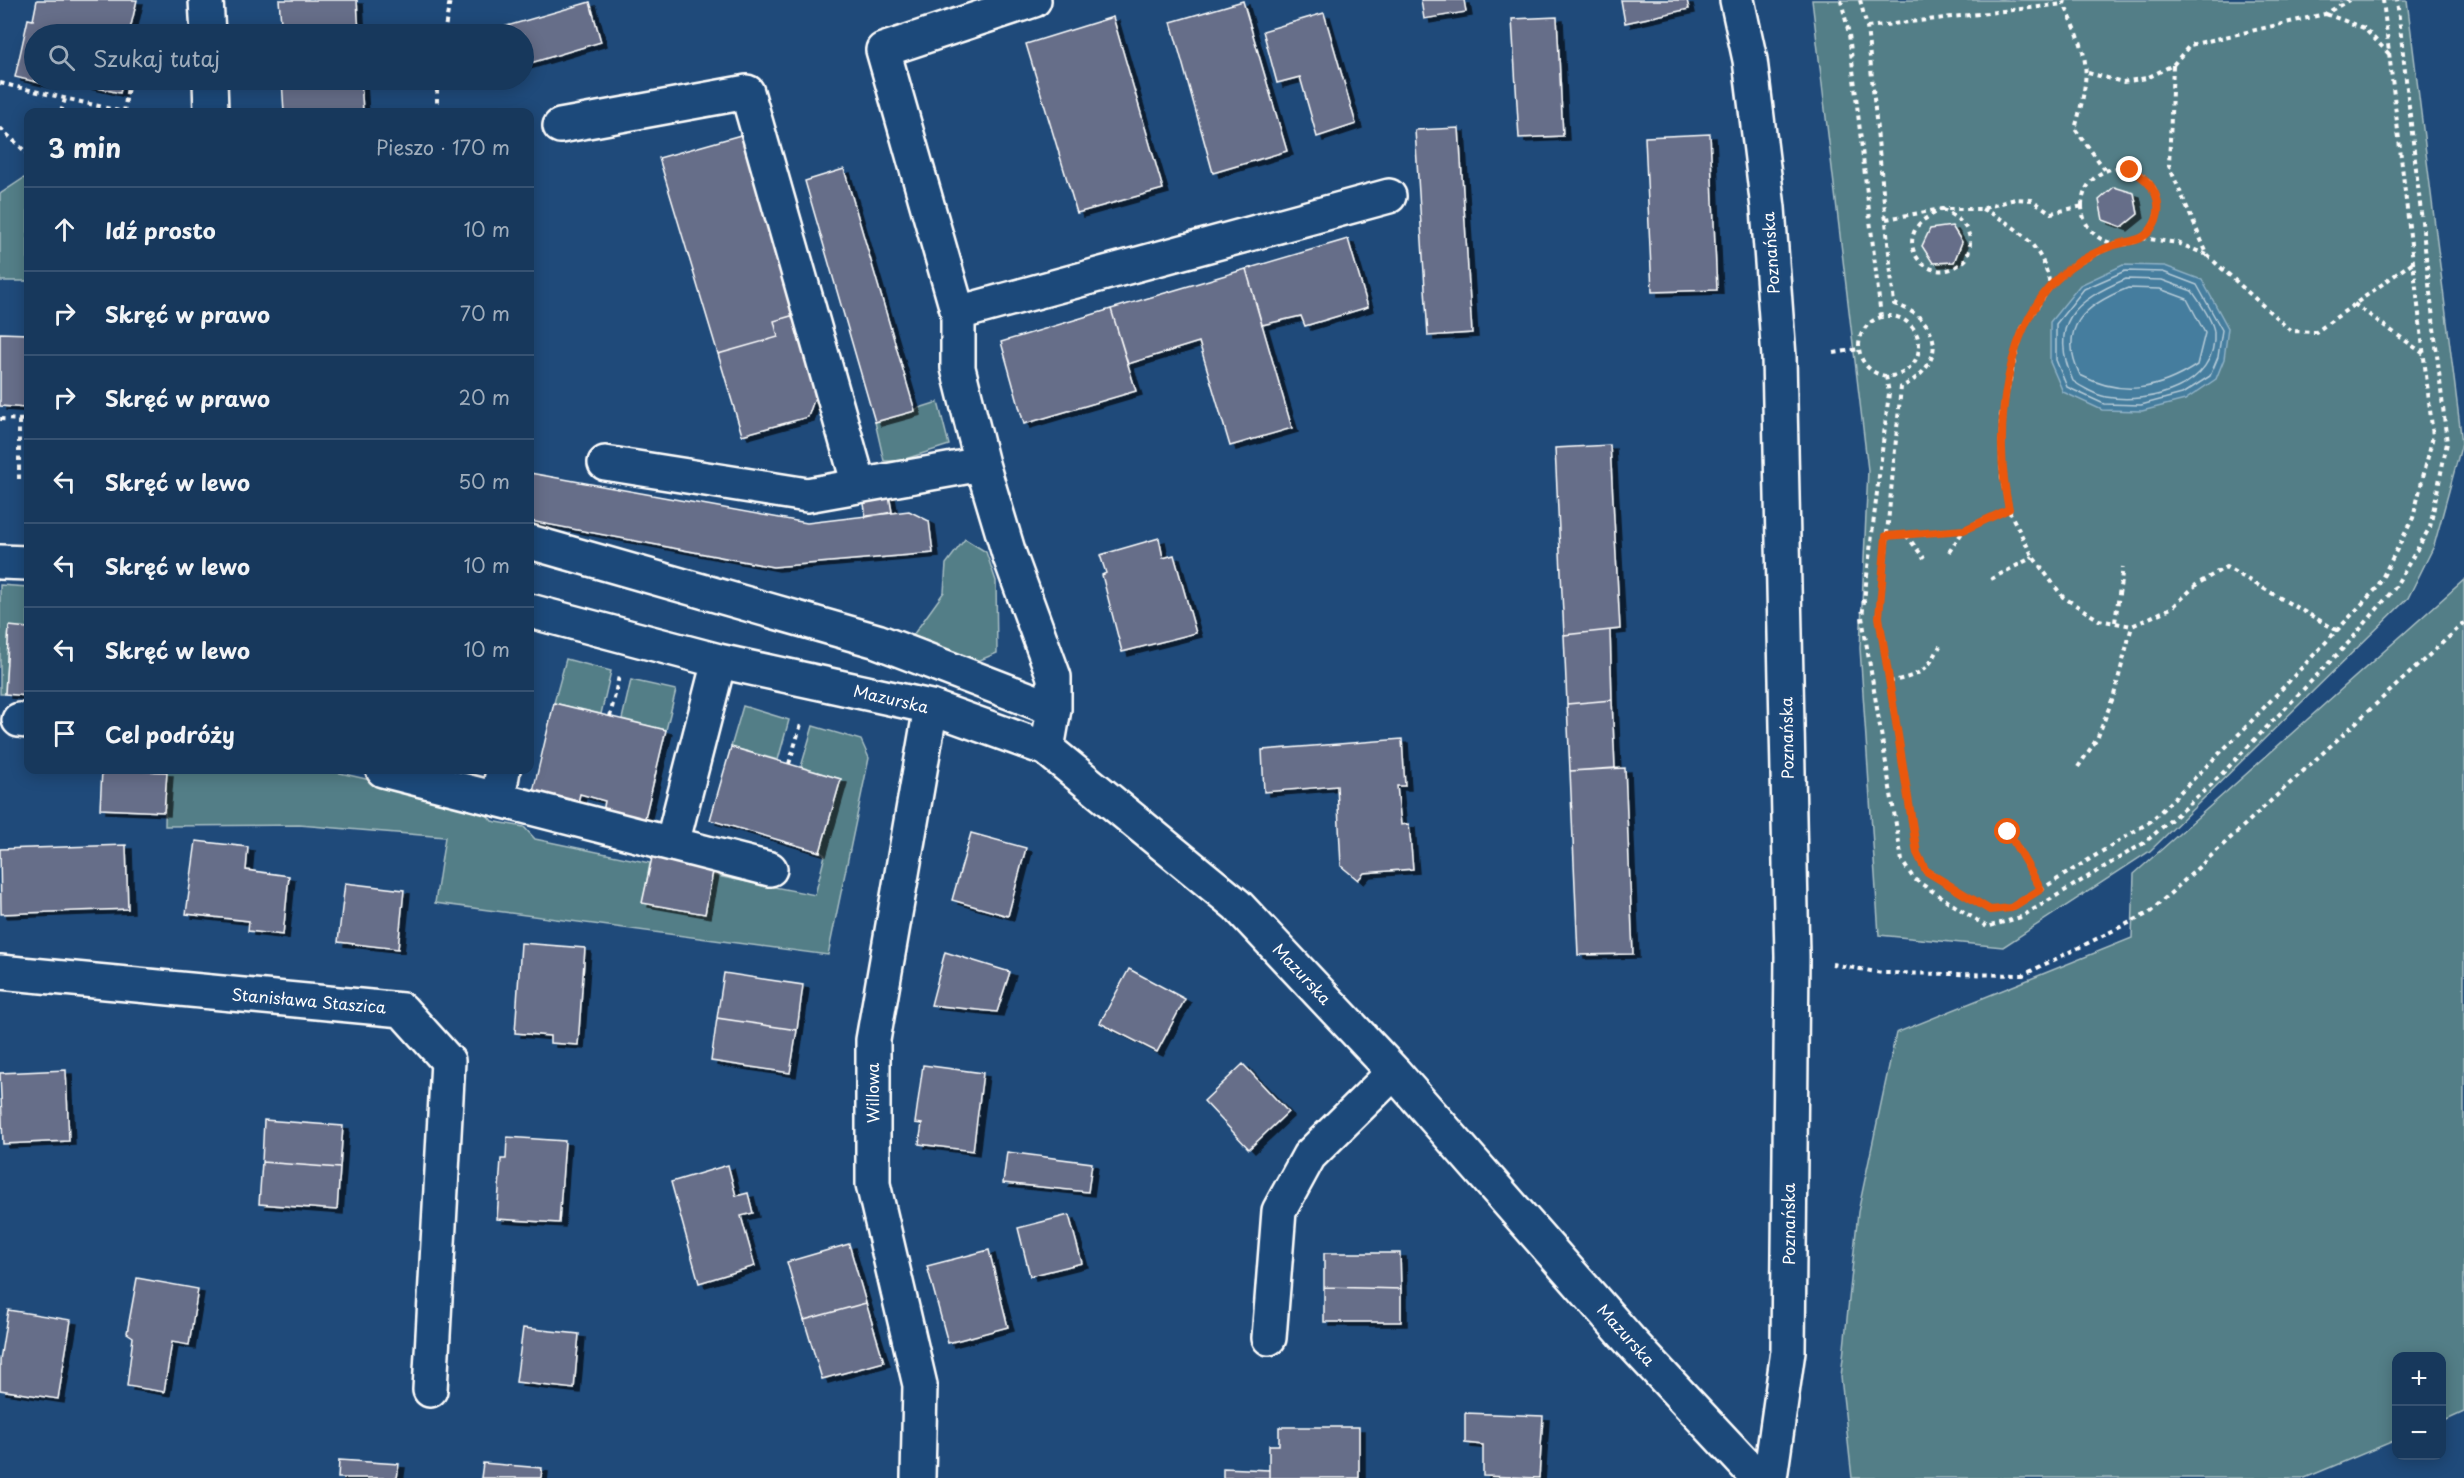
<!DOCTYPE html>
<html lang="pl">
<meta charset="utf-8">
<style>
body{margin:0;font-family:"Playpen Sans",sans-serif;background:#203f62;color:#f1f3f6}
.controls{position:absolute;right:18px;bottom:18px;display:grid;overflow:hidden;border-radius:12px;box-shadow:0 3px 15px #0003}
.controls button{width:54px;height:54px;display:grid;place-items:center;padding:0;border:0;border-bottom:2px solid #365272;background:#17385c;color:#f1f3f6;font:30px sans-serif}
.stop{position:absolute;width:18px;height:18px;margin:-14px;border:4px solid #ea580c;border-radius:50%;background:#fff}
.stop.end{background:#ea580c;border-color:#fff;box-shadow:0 2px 6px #0008}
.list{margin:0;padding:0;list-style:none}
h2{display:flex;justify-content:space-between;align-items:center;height:78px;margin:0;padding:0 24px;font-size:26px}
h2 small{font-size:20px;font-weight:400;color:#9eacbb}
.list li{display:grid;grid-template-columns:39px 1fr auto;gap:18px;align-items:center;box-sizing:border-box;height:84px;padding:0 24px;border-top:2px solid #365272}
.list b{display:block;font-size:22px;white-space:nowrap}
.list em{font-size:20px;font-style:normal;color:#9eacbb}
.icon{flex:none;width:33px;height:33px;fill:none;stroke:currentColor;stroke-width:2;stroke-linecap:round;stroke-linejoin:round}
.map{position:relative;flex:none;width:2464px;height:1478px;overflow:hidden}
.search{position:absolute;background:#17385c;box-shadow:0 3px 15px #0003;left:24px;top:24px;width:510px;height:66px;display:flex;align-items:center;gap:15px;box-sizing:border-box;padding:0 21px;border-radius:33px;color:#9eacbb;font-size:22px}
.panel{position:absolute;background:#17385c;box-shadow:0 3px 15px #0003;left:24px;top:108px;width:510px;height:666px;border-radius:12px}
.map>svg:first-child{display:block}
.green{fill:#527e87;stroke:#a8bec3;stroke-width:1.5}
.water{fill:#457d9e;stroke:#8fb1c5;stroke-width:1.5}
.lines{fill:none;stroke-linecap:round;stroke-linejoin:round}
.shore{stroke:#b5cbd8;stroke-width:1.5}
.building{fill:#666e89;stroke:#fff;stroke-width:1.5;filter:url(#shadow)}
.minor-casing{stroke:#fff;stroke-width:38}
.path{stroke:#fff;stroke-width:4;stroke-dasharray:4.5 4.5;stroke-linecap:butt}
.minor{stroke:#1f4a7a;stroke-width:33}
.route{stroke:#ea580c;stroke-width:8}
.labels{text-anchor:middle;stroke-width:6;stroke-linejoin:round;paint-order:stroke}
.street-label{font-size:16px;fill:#fff;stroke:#1f4a7a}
</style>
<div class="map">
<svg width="2464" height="1478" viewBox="0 0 2464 1478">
<defs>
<filter id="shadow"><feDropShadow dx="6" dy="4" stdDeviation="0" flood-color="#0009"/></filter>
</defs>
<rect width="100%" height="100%" fill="#1f4a7a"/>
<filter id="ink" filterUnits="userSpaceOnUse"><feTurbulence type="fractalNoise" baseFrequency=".0167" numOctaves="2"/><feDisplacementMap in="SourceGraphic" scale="12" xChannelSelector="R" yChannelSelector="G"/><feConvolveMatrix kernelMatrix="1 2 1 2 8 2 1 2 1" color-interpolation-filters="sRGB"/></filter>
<g filter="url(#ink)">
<path class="green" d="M1812,0H2407L2462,443L2434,546L2408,598L2150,851L2003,947L1879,935L1860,648L1868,470Z
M24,178L28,182V281H0V194Z
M938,402L949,445L899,461H884L875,422Z
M965,539L986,552L996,581L997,653L973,663L911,638L944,592L946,564Z
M2464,580V1412L2442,1422V1356H2396V1440L2305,1478H1852L1841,1377L1858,1212L1896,1033L2132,938L2134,874Z
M0,585L28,587V628L9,627L5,694H0Z
M566,659L611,671L601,714L554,703Z
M631,680L676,690L666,730L622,719Z
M743,706L789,720L778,760L731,747Z
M813,726L861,740L869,758L828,955L435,903L445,837L299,825L165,826L166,770H327L479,805L492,821L524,827L535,839L650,863L643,903L705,914L712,875L815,895L825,855L820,852L841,779L801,767Z"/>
<path class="water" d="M2123,265L2165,266L2202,280L2228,328L2224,359L2216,379L2185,400L2142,411L2102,410L2063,392L2050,362V322L2080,285Z"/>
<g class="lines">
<path class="shore" d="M2125,271L2163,272L2197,285L2222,330L2218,357L2210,376L2182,394L2141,405L2104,404L2067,387L2056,360V324L2084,289Z
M2126,279L2162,280L2192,291C2199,301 2213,320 2214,332C2218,386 2149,405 2106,397C2096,395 2081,387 2073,381C2048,323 2074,301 2126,279Z
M2128,288L2160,289L2187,299L2205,333L2197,365C2159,390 2122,397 2080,375C2057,327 2085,305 2128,288Z"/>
</g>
<path class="building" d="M37,0H137L129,34H34V80H57L53,86L15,77L28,19L33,20Z
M279,0H357L359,34H282Z
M1421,0H1464L1466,12L1424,19Z
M1621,0H1687L1689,9L1625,23Z
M1243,1L1287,151L1213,173L1171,22Z
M590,2L601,42L524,65V34H479Z
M1324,13L1356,124L1317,137L1300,77L1277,83L1263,31Z
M1113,17L1163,189L1077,213L1026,44Z
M1557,17L1563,136L1519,138L1512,19Z
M63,80H123L120,93Z
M282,80H361L363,112H284Z
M1459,128L1472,333L1428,336L1415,130Z
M748,133L801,313L774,321L778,337L718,354L659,158Z
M1710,134L1717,290L1652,292L1645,137Z
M844,169L915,411L875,422L805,181Z
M2114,187L2134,193L2138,214L2122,227L2103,220L2099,200Z
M1952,226L1962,242L1954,262L1933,263L1922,246L1930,229Z
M1348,239L1368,307L1305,326L1301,316L1262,325L1246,269Z
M1246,269L1292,428L1230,446L1199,342L1128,364L1111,309Z
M1111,309L1136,391L1024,424L1001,342Z
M801,313L821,380L808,417L742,435L718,354L778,337L774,321Z
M0,333L28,334L27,408L0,406Z
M1610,445L1620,629L1564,635L1555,448Z
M530,473L807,523L909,511L929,521L933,553L773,567L530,521Z
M889,495L892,512L866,517L863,497Z
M1159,538L1163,558L1174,555L1196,633L1122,652L1102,575L1106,573L1100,555Z
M9,626L28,628V696L5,694Z
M1610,630L1612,700L1567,704L1564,635Z
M1612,700L1615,768L1570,771L1567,704Z
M554,703L666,730L644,822L603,812L605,801L580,794L577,807L532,796Z
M1402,739L1405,786H1397L1401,825L1409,824L1413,869L1364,873L1358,880L1341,866L1337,786L1264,792L1262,750Z
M731,747L841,779L820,852L710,820Z
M1625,768L1633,954L1578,955L1570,771Z
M102,770L167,772L164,812L100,809Z
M971,833L1026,848L1008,916L952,900Z
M196,841L248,847L246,870L289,876L283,935L248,931L249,921L186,914Z
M126,845L128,909L1,914L0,849Z
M653,853L714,866L705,914L642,903Z
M345,883L404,890L398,949L338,942Z
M521,943L585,948L578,1045L550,1043V1036L515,1033Z
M945,952L1010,972L997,1012L931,1005Z
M1129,969L1185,999L1157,1052L1100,1023Z
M724,973L803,985L797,1030L717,1018Z
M717,1018L797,1030L790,1073L711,1061Z
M1243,1064L1288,1112L1249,1149L1204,1101Z
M923,1065L983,1073L973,1151L919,1144L922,1124L915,1123Z
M66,1070L69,1141L3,1144L0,1073Z
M264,1120L343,1126L340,1168L262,1162Z
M507,1137L565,1141L559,1223L497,1219L501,1159H506Z
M1007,1152L1092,1163L1088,1192L1003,1183Z
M262,1162L340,1168L337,1210L259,1204Z
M728,1165L736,1196L748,1193L753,1213L741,1216L755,1266L699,1283L671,1182Z
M1069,1215L1082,1263L1030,1276L1018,1228Z
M849,1244L866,1303L804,1320L787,1262Z
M989,1250L1008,1327L948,1343L927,1266Z
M1324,1253H1400L1401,1289L1324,1287Z
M137,1278L198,1289L189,1345L172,1342L164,1392L127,1386L133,1337L127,1333Z
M1324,1287L1401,1289V1322H1324Z
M866,1303L884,1362L822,1379L804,1320Z
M8,1310L71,1320L58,1399L0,1390V1360Z
M523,1328L579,1334L574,1389L516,1382Z
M1465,1413L1543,1416L1539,1478L1483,1476V1445L1465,1443Z
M1279,1427H1359V1478H1269V1445H1279Z
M339,1460L399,1464L397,1478H338Z
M483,1463L542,1468L541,1478H481Z
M1223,1468L1269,1470V1478H1223Z"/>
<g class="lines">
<g class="minor-casing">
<path id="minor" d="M206,0L208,34
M1034,0L883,50L958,313V368L982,464L1009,554L1054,677V709L1047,749
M1737,0L1750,60L1768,208L1779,357L1792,956L1788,1351L1770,1478
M210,80L211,112
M560,126L747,92L859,485
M958,313L1389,196
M605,463L807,495L982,464
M530,542L877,641L1054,709
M0,562L28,563
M530,611L719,661L931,707L1047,749L1237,905L1394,1072L1630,1341L1758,1478
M19,720L28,721
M383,770L770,869
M498,799L503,770
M672,844L719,661
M0,972L402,1010L448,1061L430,1390
M1269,1338L1279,1211L1309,1156L1394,1072
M918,1478L920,1385L873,1184V1040L931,707"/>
</g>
<path class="path" d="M1841,0L1849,34L1881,317
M1860,0L1867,27L1894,304C1943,319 1948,365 1901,387L1879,617L1917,853L1926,871L1990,910L2011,908L2151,821L2242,731L2377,588L2413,518L2433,436L2383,0
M2065,0L2064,4C2090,58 2091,71 2075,129L2106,171
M2326,14L2364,28L2389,54
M1867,27L2064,4
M161,34L166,27
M444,34L450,0
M2173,65L2169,166L2208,256L2291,331L2316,332L2413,262
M2088,73L2123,82L2147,78L2173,65L2190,45L2325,14L2349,0
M437,80V112
M0,83L124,112
M61,112L65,99
M124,112L129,80
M0,128L28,154
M2082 206a38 38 0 1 1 76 0a38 38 0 1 1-76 0Z
M1942,209C1964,221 1977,233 1966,259C1934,291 1894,249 1921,222C1927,217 1935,213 1942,209Z
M1982,209C2016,225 2045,247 2050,287
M1886,219L1942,209H1981L2015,199L2032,200L2051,213L2083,206
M2142,238L2178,243L2207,255
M2116,244L2070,267L2050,287L2022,329L2001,416L2002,478L2010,513L2033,557L2063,597L2099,620L2132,626L2173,607L2197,584L2226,567L2338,631
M2354,304L2424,354
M1859 346a30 30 0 1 1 60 0a30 30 0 1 1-60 0Z
M1834,353L1859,349
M1886,376L1889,393L1862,617L1902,861L1914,879L1987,927L2021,917L2144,843L2211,785L2351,640L2394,589L2430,527L2447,443L2397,0
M0,419L28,420
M19,479V420
M1906,535L1924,558
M1886,536L1964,530L2009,509
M1949,552L1963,531
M1991,579L2033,557
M2115,622L2123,567
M1889,682C1918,675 1926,674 1940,646
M610,717L619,676
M789,764L802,721
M2078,767L2097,739L2114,695L2132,626
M2008,832L2041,889
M1832,964L1882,973L2023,975L2149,913L2464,623"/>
<use href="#minor" class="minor"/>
</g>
</g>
<g class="lines" filter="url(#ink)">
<path class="route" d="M2008,832L2041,889L2011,908L1990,910L1926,871L1917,853L1879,617L1886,536L1964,530L2009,509C1992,434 2003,318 2070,268C2082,259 2101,249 2115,245C2129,240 2141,243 2151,229C2168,205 2153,180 2130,170"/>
</g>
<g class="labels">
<g class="street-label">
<text transform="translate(1771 253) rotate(-94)" y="6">Poznańska</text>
<text transform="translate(891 699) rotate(13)" y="6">Mazurska</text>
<text transform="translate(1787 738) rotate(-91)" y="6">Poznańska</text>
<text transform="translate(1302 974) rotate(47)" y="6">Mazurska</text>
<text transform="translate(309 1001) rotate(5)" y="6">Stanisława Staszica</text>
<text transform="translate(873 1093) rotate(-90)" y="6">Willowa</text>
<text transform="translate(1789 1224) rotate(-90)" y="6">Poznańska</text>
<text transform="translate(1626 1335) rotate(48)" y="6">Mazurska</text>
</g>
</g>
</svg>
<div class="controls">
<button>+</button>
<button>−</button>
</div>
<div class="stop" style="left:2008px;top:832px"></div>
<div class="stop end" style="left:2130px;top:170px"></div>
<div class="search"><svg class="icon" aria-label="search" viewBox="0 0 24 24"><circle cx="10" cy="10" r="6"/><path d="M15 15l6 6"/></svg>Szukaj tutaj</div>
<section class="panel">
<h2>3 min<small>Pieszo · 170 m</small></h2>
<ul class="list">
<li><svg class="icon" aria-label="ahead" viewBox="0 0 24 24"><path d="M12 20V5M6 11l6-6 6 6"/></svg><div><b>Idź prosto</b></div><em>10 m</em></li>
<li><svg class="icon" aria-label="right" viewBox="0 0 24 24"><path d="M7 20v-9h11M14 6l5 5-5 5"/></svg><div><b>Skręć w prawo</b></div><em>70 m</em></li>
<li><svg class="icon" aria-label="right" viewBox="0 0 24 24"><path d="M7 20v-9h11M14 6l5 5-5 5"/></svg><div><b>Skręć w prawo</b></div><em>20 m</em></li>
<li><svg class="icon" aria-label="left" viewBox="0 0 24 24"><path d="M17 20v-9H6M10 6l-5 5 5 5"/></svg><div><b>Skręć w lewo</b></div><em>50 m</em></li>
<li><svg class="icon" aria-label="left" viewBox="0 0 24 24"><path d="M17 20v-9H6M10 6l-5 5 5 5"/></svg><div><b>Skręć w lewo</b></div><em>10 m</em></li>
<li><svg class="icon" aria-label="left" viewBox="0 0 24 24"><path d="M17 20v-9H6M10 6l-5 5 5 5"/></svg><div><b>Skręć w lewo</b></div><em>10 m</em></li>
<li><svg class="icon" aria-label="arrive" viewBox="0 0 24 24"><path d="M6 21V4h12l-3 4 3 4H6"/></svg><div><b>Cel podróży</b></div></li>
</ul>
</section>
</div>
